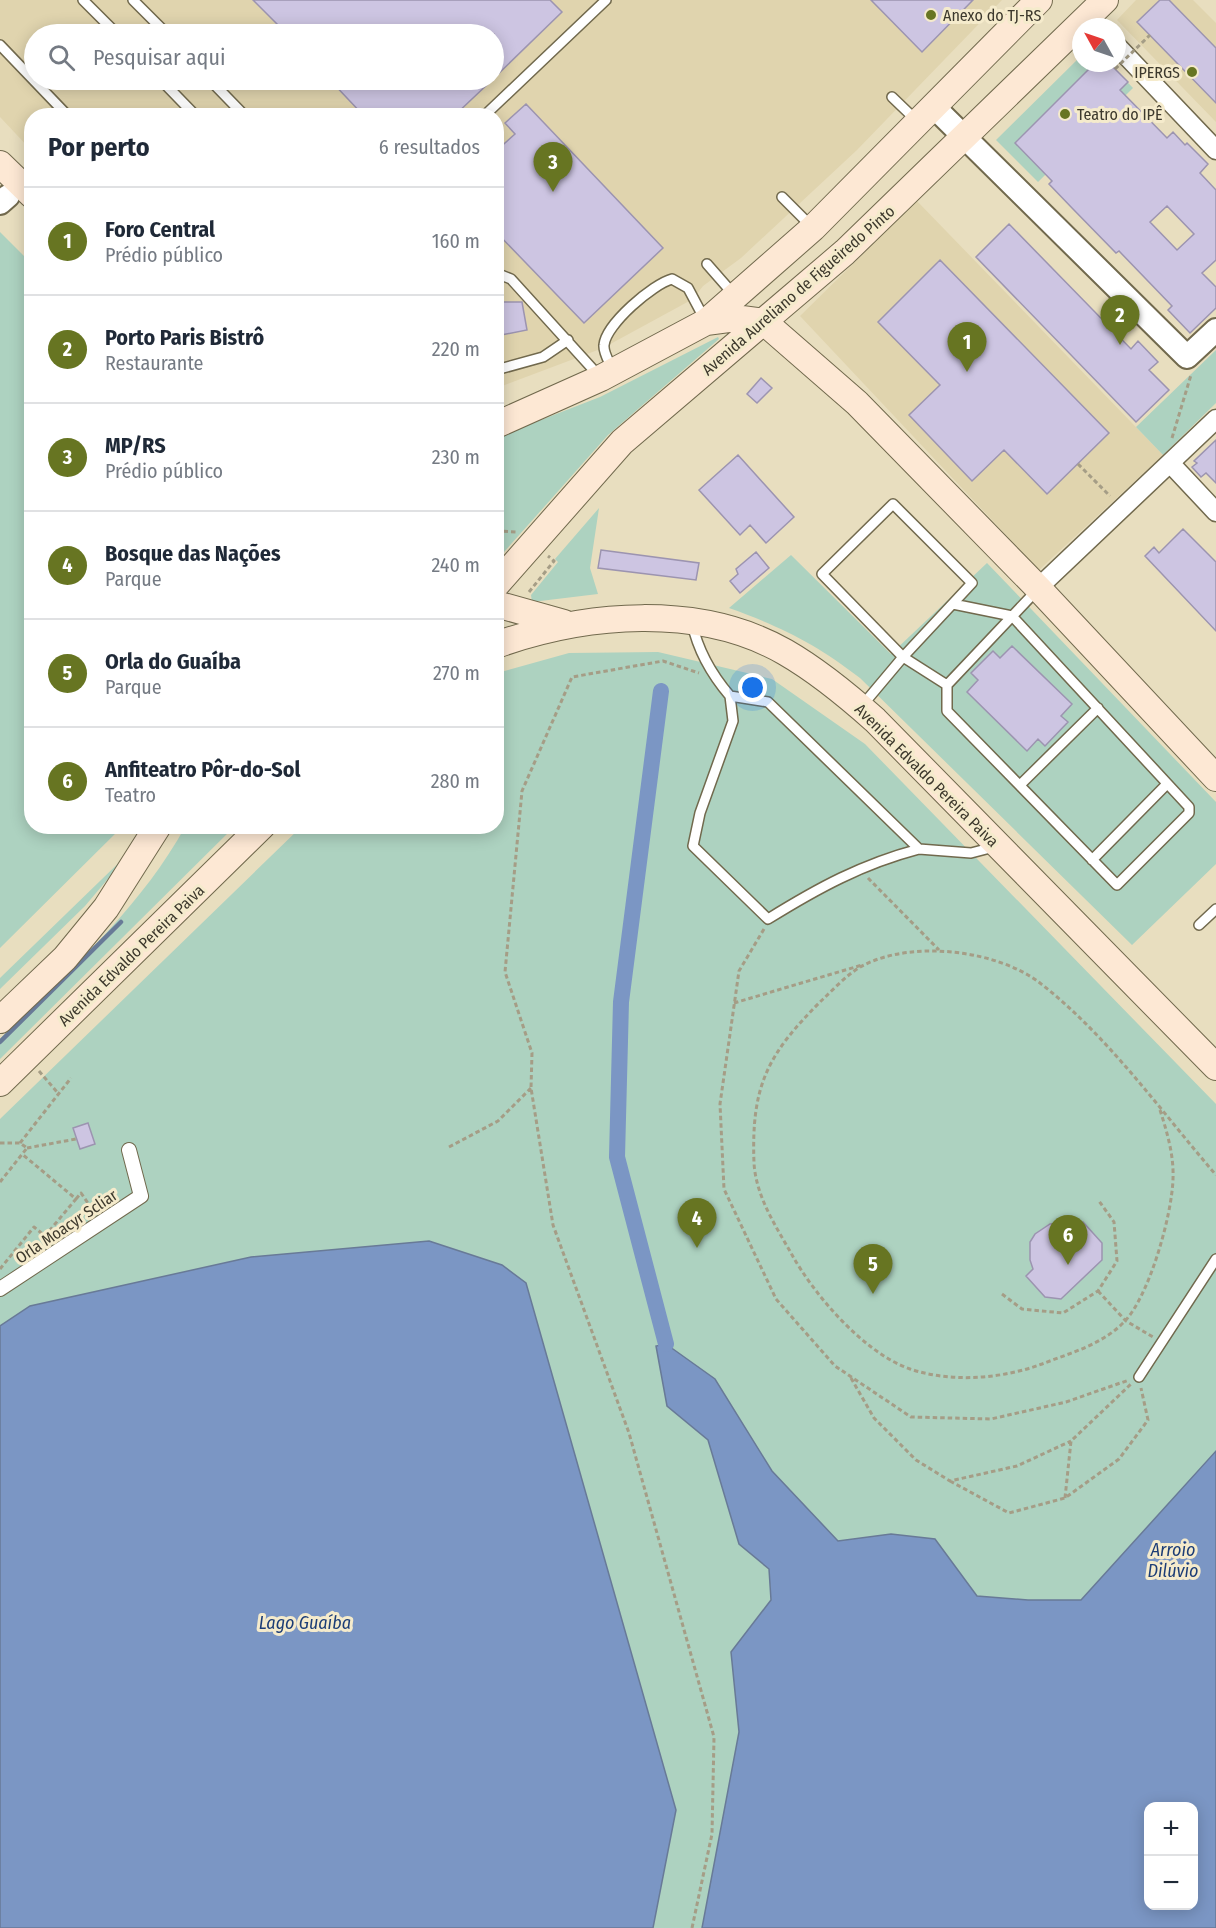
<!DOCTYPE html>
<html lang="pt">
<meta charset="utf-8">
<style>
body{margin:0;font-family:"Fira Sans Condensed",sans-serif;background:#f6f6f7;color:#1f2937}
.controls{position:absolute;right:18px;bottom:18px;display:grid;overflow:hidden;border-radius:12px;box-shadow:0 3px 15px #0003}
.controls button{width:54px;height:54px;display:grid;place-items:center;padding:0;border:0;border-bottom:2px solid #e0e1e3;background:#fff;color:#1f2937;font:30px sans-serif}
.compass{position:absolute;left:1072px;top:18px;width:54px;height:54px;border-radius:50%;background:#fff;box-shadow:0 3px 15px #0003;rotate:310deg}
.you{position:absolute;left:753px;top:688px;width:21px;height:21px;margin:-15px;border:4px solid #fff;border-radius:50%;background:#1a73e8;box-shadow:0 0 0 9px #1a73e833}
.badge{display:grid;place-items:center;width:39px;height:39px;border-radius:50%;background:#677522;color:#fff;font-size:20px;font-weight:700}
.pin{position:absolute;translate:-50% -50px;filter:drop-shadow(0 2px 3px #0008)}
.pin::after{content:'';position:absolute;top:32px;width:21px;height:18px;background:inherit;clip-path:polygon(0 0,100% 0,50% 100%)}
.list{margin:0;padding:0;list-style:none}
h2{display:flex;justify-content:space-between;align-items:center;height:78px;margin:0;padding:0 24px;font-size:26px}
h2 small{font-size:20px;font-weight:400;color:#747a83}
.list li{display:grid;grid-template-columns:39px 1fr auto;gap:18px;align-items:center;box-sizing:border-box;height:108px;padding:0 24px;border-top:2px solid #e0e1e3}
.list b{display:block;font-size:22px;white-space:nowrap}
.list p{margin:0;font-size:20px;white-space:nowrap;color:#747a83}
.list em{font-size:20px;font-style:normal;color:#747a83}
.icon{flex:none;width:33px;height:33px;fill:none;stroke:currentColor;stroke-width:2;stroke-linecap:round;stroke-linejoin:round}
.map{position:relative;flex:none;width:1216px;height:1928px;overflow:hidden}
.search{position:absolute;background:#fff;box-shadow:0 3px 15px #0003;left:24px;top:24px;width:480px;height:66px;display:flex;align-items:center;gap:15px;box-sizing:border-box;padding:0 21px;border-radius:33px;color:#747a83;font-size:22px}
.panel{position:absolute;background:#fff;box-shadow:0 3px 15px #0003;left:24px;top:108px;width:480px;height:726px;border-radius:24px}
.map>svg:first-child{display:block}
.built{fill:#e0d4ae;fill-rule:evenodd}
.green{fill:#add2c0}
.water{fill:#7b96c4;stroke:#687a97;stroke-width:1.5;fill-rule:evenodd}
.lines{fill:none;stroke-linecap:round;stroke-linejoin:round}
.stream{stroke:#687a97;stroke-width:4.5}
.canal{stroke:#7b96c4;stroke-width:16}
.building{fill:#cdc5e2;stroke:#9c94b0;stroke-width:1.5;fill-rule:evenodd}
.service-casing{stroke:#71694d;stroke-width:12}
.pedestrian-casing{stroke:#71694d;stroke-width:16}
.minor-casing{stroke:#71694d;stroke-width:21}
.tertiary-casing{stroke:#71694d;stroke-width:26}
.secondary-casing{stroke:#71694d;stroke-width:28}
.path{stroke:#a59d86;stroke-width:3;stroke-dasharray:4.5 3;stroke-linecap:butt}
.service{stroke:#fff;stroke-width:9}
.pedestrian{stroke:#fff;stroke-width:14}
.minor{stroke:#fff;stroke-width:18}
.tertiary{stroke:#fff;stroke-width:22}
.secondary{stroke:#fde8d4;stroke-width:26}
.path-bridge{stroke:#a59d86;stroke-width:3;stroke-dasharray:4.5 3;stroke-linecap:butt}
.poi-dot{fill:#677522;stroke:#f5ebcc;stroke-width:2}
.labels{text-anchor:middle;stroke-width:6;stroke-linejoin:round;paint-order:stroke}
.poi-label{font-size:16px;fill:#3d392d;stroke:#f5ebcc;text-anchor:start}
.street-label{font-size:16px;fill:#3d392d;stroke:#f5ebcc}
.water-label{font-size:18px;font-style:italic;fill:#1c3d76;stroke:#f5ebcc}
</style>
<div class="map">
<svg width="1216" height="1928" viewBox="0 0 1216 1928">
<rect width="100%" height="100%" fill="#e8debf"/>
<path class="built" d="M0,0H1002L857,150L741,258L703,286L693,299L603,348L497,388L496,116H32L31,150L0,117ZM34,34H494V80H34Z
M1136,0H1193L1216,23V122L1117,20Z
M917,201L1163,455L1039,570L800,316Z"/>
<path class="green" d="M1081,56V63H1109L1133,88L1038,182L996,140Z
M0,232L31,263L32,826L122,827L0,948Z
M718,337L719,339L608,435L497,560V437L600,397Z
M1216,350V403L1163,455L1136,427Z
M599,508L590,568L598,594L532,602L531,595L558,562L555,559Z
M791,555L891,654L987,563L1216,802V864L1132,945L860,678C816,644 782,627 729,608Z
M658,652L772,679L865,744L1216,1104V1451L1081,1600H1028L977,1596L935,1539L891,1534L838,1541L772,1471L715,1379L667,1406L708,1440L739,1544L769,1569L771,1600L731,1652L739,1732L702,1928H653L676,1810L502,1265L429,1241L251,1257L30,1306L0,1326V1119L301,827L496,826L497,673L569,653Z
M185,827H234L0,1059V1039C67,973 139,910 185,827Z
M134,848L85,906L0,989V978Z"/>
<path class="water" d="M429,1241L502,1265L526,1283L676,1810L653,1928H0V1326L30,1306L251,1257Z
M666,1344L715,1379L772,1471L838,1541L891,1534L935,1539L977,1596L1028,1600H1081L1216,1451V1928H702L739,1732L731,1652L771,1600L769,1569L739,1544L708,1440L667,1406L656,1346ZM1148,1806H1194V1906H1148Z"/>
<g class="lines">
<path class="stream" d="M0,1042L121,922"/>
<path class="canal" d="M661,691L621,1002L617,1157L666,1344"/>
</g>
<path class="building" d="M253,0H550L562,12L494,78V34H287Z
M871,0H973L922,52Z
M1160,0H1169L1216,48V103L1137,22Z
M1095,63H1109L1128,82L1120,90L1167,138L1173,132L1185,145L1187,143L1208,164L1200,173L1216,190V260L1202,273L1216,287V308L1190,333L1168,310L1172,306L1119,251L1116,253L1073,209L1049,184L1052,181L1015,143ZM1167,206L1194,234L1177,250L1150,222Z
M330,80H492L454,116H364Z
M526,104L663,248L584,323L496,232V151L515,134L505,123Z
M1009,224L1131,349L1138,341L1158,362L1149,370L1169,390L1136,422L976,257Z
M940,260L1109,433L1047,494L1004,450L972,481L909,415L940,385L878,322Z
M496,302H522L527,330L496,336Z
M761,378L772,388L757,403L747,394Z
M1216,440V483L1206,473L1201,477L1192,467L1197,463L1194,461Z
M738,455L794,517L766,543L750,525L740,535L699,490Z
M1183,529L1216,562V631L1145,556L1154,547L1159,553Z
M601,550L699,563L696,580L598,568Z
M756,552L769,568L740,593L730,581L738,574L736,569Z
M1012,646L1072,704L1061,716L1068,722L1045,746L1038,739L1027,751L967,692L978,680L971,673L993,651L1000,658Z
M88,1123L95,1144L80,1149L73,1128Z
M1083,1222L1102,1243V1260L1061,1299L1045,1297L1026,1276L1033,1269L1030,1260V1242L1035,1234L1050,1224L1059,1223L1076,1228Z"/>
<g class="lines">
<g class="service-casing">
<path id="service" d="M83,0L117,34
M133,0L167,34
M0,45L68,116
M161,80L196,116
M210,80L245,116
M892,97L917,121
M484,116L606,0
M782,197L811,226
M707,264L735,296
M496,273L511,279L599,376
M496,370L543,357L568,340
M613,371C610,363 603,353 604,345C606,324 653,284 672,279L688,288L705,320
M893,504L972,583L903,657L822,574Z
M953,604L1012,616L1189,807V813L1117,885L947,711V685L1037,590
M692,623C698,651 712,675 730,696L768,702L919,849C862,864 818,888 768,919L693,846L700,813L733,721L730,696
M861,707L903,657L947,685
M1021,784L1098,708
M919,849L971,853L994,847
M1092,860L1167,784
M1199,925L1216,909
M1139,1377L1216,1259"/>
</g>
<g class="pedestrian-casing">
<path id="pedestrian" d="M0,1289L141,1196L129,1150"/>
</g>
<g class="minor-casing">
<path id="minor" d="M1117,46L1216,150
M1170,463L1216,512
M1038,588L1216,419"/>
</g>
<g class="tertiary-casing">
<path id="tertiary" d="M934,107L1187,357L1216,330
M0,203L8,196"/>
</g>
<g class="secondary-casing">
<path id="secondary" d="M0,164L32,195
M706,322L736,318L764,322L857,403L1038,588L1216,778
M496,425L601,378L706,322L813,228L1039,0
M496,585L622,442L845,252L1105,0
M496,604L564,623
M496,645C586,613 699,603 785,652C818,671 847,695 875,720L1216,1067
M0,1020L65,958L106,908L158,826
M0,1083L262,826"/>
</g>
<path class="path" d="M1172,438L1191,375
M1078,464L1110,496
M496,531L517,532
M529,592L554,561L548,556
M868,878L939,950
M764,929L739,971L720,1104L724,1189L776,1299L835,1366L911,1417L991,1419L1066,1402L1129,1380
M734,1003L862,965
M39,1071L57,1092
M1160,1110C1167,1132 1174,1155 1173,1179C1172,1215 1149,1298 1123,1323C1101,1345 1070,1353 1042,1364C1001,1379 952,1383 910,1369C864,1353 814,1295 791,1253C775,1225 756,1196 754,1163C751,1085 768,1054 821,1001C834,989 848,973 864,965C913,940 997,950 1040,983C1108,1036 1160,1110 1216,1175
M0,1143H20L27,1148L0,1182
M20,1143L71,1078
M449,1147L498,1121L531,1088
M27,1148L76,1139
M76,1199L81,1193L94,1212
M0,1269L34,1227L45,1236L76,1199L22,1154
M1098,1291L1126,1321L1153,1337
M1002,1294L1022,1309L1063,1313L1098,1291L1117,1261L1114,1222L1099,1201
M851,1378L874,1418L916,1460L950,1481L1017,1466L1071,1441
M950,1481L1009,1513L1065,1498L1119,1459L1148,1420L1141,1388
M1065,1498L1071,1441L1131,1384
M692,1928L712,1834L714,1737L629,1433L553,1225L531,1088L532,1053L505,972L522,791L572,677L663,661L699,673"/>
<use href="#service" class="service"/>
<use href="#pedestrian" class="pedestrian"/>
<use href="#minor" class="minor"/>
<use href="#tertiary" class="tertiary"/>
<use href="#secondary" class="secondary"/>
<path class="path-bridge" d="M1115,69L1150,35"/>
</g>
<g class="poi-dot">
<circle cx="931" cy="15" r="6"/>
<circle cx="1192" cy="72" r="6"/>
<circle cx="1065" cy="114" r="6"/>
</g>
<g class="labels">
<g class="poi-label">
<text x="943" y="21">Anexo do TJ-RS</text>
<text x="1180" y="78" text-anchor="end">IPERGS</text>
<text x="1077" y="120">Teatro do IPÊ</text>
</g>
<g class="street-label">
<text transform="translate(798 290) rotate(-41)" y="6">Avenida Aureliano de Figueiredo Pinto</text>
<text transform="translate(927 775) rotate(45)" y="6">Avenida Edvaldo Pereira Paiva</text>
<text transform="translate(131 955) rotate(-44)" y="6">Avenida Edvaldo Pereira Paiva</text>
<text transform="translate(66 1226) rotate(-34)" y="6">Orla Moacyr Scliar</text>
</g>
<g class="water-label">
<text x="1173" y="1556">Arroio<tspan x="1173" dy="21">Dilúvio</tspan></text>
<text x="305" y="1629">Lago Guaíba</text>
</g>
</g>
</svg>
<div class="controls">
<button>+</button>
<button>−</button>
</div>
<svg class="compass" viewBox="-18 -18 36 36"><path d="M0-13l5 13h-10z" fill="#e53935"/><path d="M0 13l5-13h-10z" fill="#747a83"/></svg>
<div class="you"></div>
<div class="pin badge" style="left:967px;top:372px">1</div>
<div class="pin badge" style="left:1120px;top:345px">2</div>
<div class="pin badge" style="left:553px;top:192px">3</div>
<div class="pin badge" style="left:697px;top:1248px">4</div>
<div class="pin badge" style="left:873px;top:1294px">5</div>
<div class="pin badge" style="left:1068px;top:1265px">6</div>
<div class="search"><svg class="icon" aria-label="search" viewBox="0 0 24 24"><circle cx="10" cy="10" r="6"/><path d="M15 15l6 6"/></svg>Pesquisar aqui</div>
<section class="panel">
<h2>Por perto<small>6 resultados</small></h2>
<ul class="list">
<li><span class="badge">1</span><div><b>Foro Central</b><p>Prédio público</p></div><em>160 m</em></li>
<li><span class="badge">2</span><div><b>Porto Paris Bistrô</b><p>Restaurante</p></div><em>220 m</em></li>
<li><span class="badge">3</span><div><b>MP/RS</b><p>Prédio público</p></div><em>230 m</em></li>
<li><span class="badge">4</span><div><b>Bosque das Nações</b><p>Parque</p></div><em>240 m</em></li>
<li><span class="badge">5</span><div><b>Orla do Guaíba</b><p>Parque</p></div><em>270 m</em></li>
<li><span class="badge">6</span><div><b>Anfiteatro Pôr-do-Sol</b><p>Teatro</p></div><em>280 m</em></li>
</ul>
</section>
</div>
